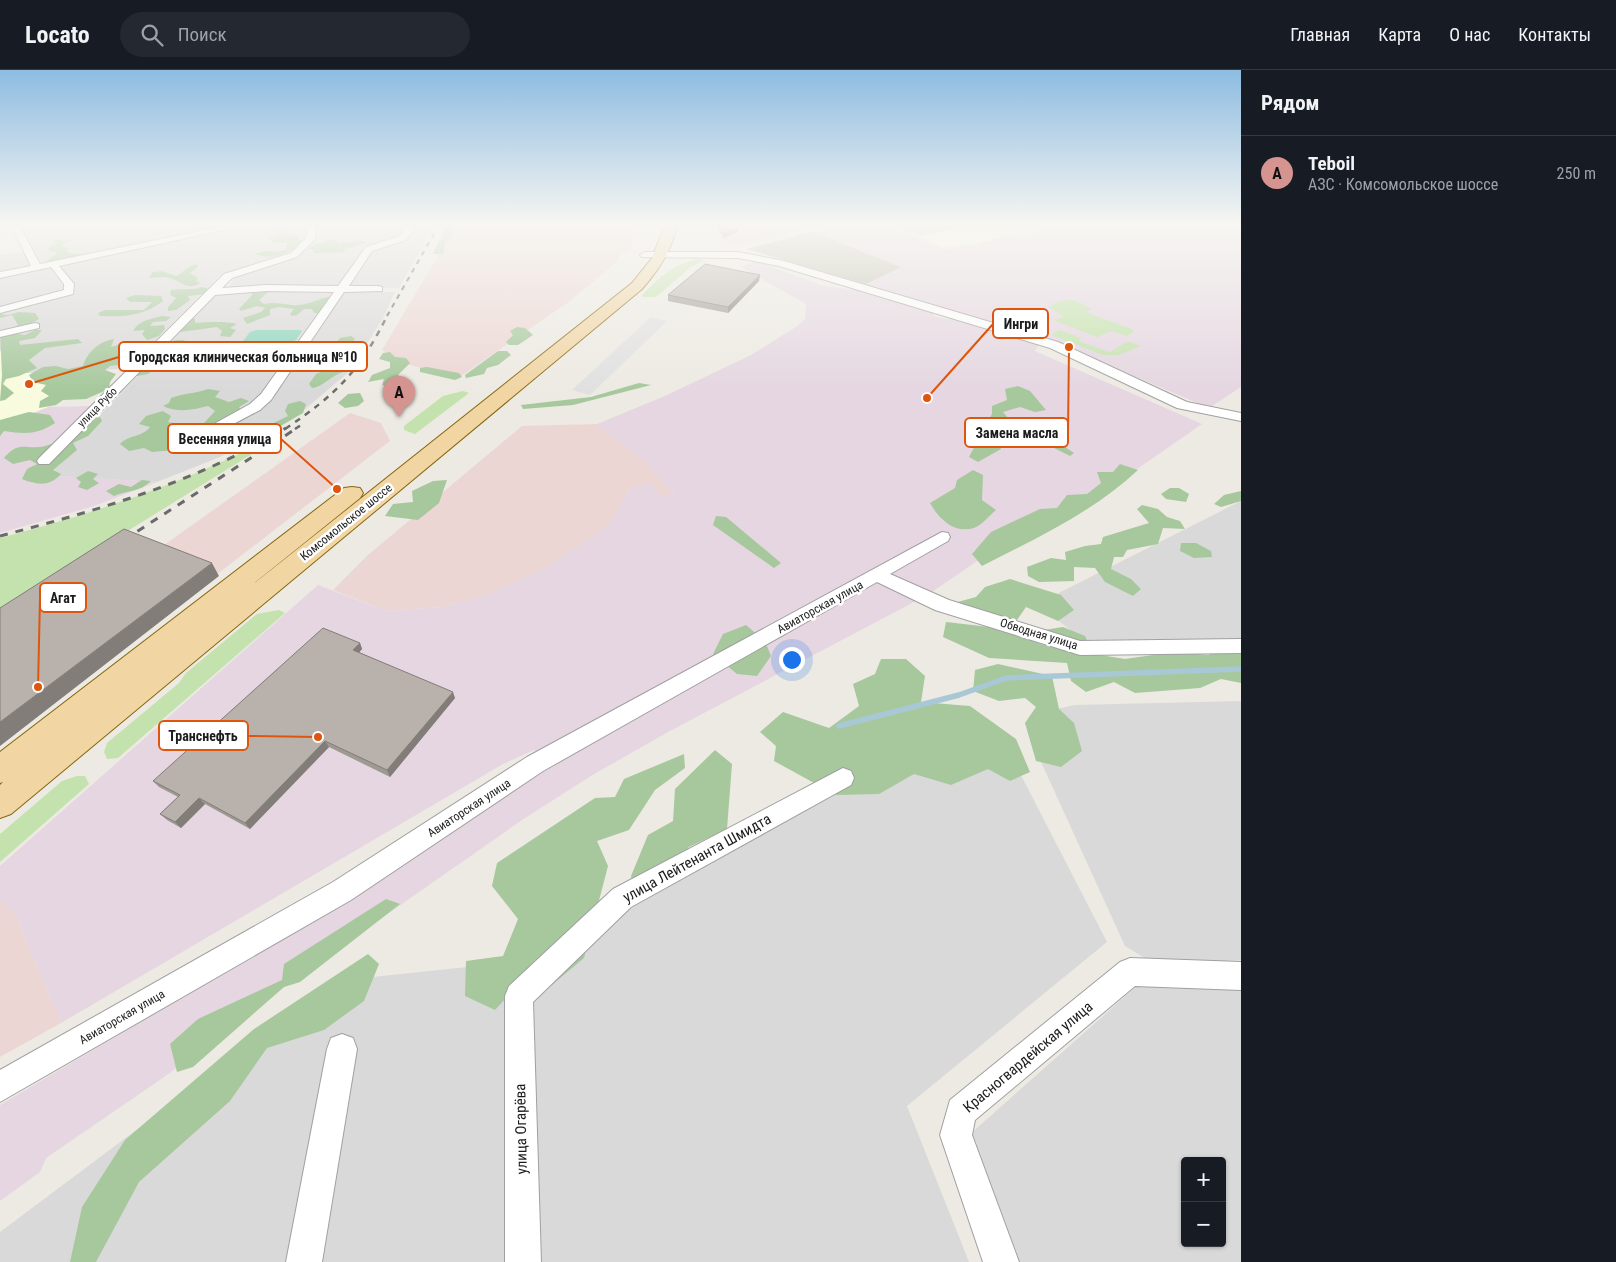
<!DOCTYPE html>
<html lang="ru">
<meta charset="utf-8">
<style>
body{margin:0;font-family:"Roboto Condensed",sans-serif;background:#242831;color:#f1f3f6}
.controls{position:absolute;right:15px;bottom:15px;display:grid;overflow:hidden;border-radius:5px;box-shadow:0 1px 4px #0004}
.controls button{width:45px;height:45px;display:grid;place-items:center;padding:0;border:0;border-bottom:1px solid #363941;background:#171b24;color:#f1f3f6;font:25px sans-serif}
.you{position:absolute;left:791px;top:589px;width:18px;height:18px;margin:-12px;border:4px solid #fff;border-radius:50%;background:#1a73e8;box-shadow:0 0 0 8px #1a73e833}
.badge{display:grid;place-items:center;width:32px;height:32px;border-radius:50%;background:#d69491;color:#111;font-size:16px;font-weight:700}
.pin{position:absolute;translate:-50% -41px;filter:drop-shadow(0 1px 2px #0008)}
.pin::after{content:'';position:absolute;top:26px;width:18px;height:15px;background:inherit;clip-path:polygon(0 0,100% 0,50% 100%)}
.list{margin:0;padding:0;list-style:none}
h2{display:flex;justify-content:space-between;align-items:center;height:65px;margin:0;padding:0 20px;font-size:21px}
h2 small{font-size:16px;font-weight:400;color:#9ea1a6}
.list li{display:grid;grid-template-columns:32px 1fr auto;gap:15px;align-items:center;box-sizing:border-box;height:75px;padding:0 20px;border-top:1px solid #363941}
.list b{display:block;font-size:19px;white-space:nowrap}
.list p{margin:0;font-size:16px;white-space:nowrap;color:#9ea1a6}
.list em{font-size:16px;font-style:normal;color:#9ea1a6}
.icon{flex:none;width:28px;height:28px;fill:none;stroke:currentColor;stroke-width:2;stroke-linecap:round;stroke-linejoin:round}
.map{position:relative;flex:none;width:1241px;height:1192px;overflow:hidden}
header{display:flex;align-items:center;gap:30px;box-sizing:border-box;height:70px;padding:0 25px;background:#171b24;border-bottom:1px solid #363941}
header strong{font-size:24px}
nav{display:flex;gap:28px;margin-inline-start:auto;font-size:18px}
.search{width:350px;height:45px;background:#242831;display:flex;align-items:center;gap:12px;box-sizing:border-box;padding:0 18px;border-radius:28px;color:#9ea1a6;font-size:19px}
main{display:flex}
aside{flex:1;background:#171b24}
.map>svg:first-child{display:block}
.residential{fill:#dad9d9;fill-rule:evenodd}
.commercial{fill:#ecd6d4}
.industrial{fill:#e5d6e1}
.education{fill:#f9fbde}
.construction{fill:#bfc0b0}
.grass{fill:#c4e2ae}
.forest{fill:#a6c89c}
.pitch{fill:#89d4bc}
.parking{fill:#e0e0e0}
.lines{fill:none;stroke-linecap:round;stroke-linejoin:round}
.stream{stroke:#a8c8d6;stroke-width:5.5}
.street-casing{stroke:#a0a0a0;stroke-width:2}
.primary-casing{stroke:#85670f;stroke-width:2}
.street{fill:#fff;fill-rule:evenodd}
.primary{fill:#f1d5a3;fill-rule:evenodd}
.rail-far2{stroke:#6a6a6a;stroke-width:2;stroke-dasharray:5 5;stroke-linecap:butt}
.rail-far1{stroke:#6a6a6a;stroke-width:2.5;stroke-dasharray:6 6;stroke-linecap:butt}
.rail{stroke:#6a6a6a;stroke-width:3;stroke-dasharray:8 8;stroke-linecap:butt}
.wall{fill:#9f9994}
.shaded-wall{fill:#827d78}
.building{fill:#b9b2ac;stroke:#827d78}
.labels{text-anchor:middle;stroke-width:5;stroke-linejoin:round;paint-order:stroke}
.far-street-label{font-size:11px;fill:#1c1c1c;stroke:#fff}
.street-label{font-size:12px;fill:#1c1c1c;stroke:#fff}
.near-street-label{font-size:15px;fill:#1c1c1c;stroke:#fff}
.leader{fill:none;stroke:#de560d;stroke-width:2}
.callout-dot{fill:#de560d;stroke:#fff;stroke-width:2}
.callout{fill:#fff;stroke:#de560d;stroke-width:2}
.callout-label{font-size:14px;text-anchor:middle;font-weight:bold;fill:#1c1c1c}
</style>
<header>
<strong>Locato</strong>
<div class="search"><svg class="icon" aria-label="search" viewBox="0 0 24 24"><circle cx="10" cy="10" r="6"/><path d="M15 15l6 6"/></svg>Поиск</div>
<nav><a>Главная</a><a>Карта</a><a>О нас</a><a>Контакты</a></nav>
</header>
<main>
<div class="map">
<svg width="1241" height="1192" viewBox="0 0 1241 1192">
<rect width="100%" height="100%" fill="#edeae3"/>
<path class="residential" d="M19,155H235L48,193L40,191Z
M248,155H303L309,161L307,168L293,181L220,205L128,298L63,303H9L0,280V209Z
M310,155H435L399,218L276,216L236,218L229,216L237,205L296,186L314,168L316,160Z
M15,182H24L31,194L30,197L0,204V185Z
M270,220L395,222L383,248L351,300L303,341L220,387L157,412L42,405L217,224Z
M1241,431V571L1083,570L1037,534Z
M1241,631V890L1155,894L1125,876L1031,670L1032,645L1074,635Z
M1008,680L1107,872L907,1036L969,1192H540L531,928L627,832L884,697Z
M505,893L504,1192H0V1162L335,911Z
M1241,913V1192H1012L969,1065L1139,914ZM1185,1091H1222V1173H1185Z"/>
<path class="commercial" d="M446,155H634L630,182L620,183L619,190L570,231L458,308L403,293L382,280L438,186Z
M715,155H788L802,160L735,176L724,171Z
M350,343L381,353L390,371L216,505L157,480Z
M597,354L643,390L674,423L662,427L630,418L610,454L549,496L491,523L443,537L386,541L333,520L368,485L522,356Z
M0,829L16,846L61,953L0,987Z"/>
<path class="industrial" d="M867,155H886L946,180L973,175L1009,165L1022,169L1034,165L1041,155H1241V317L1209,338L1106,294L1080,281L866,214L900,197L811,162Z
M756,191L823,216L865,221L932,242L934,246L947,249L954,248L1040,273L1035,281L1202,354L1078,440L986,485L929,524L670,661L594,704L522,750L303,903L167,1005L46,1088L40,1102L0,1131V1035L347,830L545,693L534,680L503,694L61,953L16,846L0,829V796L318,515L386,541L443,537L491,523L549,496L610,454L630,418L650,413L662,427L674,423L643,390L597,354L665,326L751,285L799,255L805,249L806,234L741,197Z
M93,336L26,404L157,412L94,436L0,463V360L15,350L48,337Z"/>
<path class="education" d="M895,155H1021L1026,160L973,175L967,173L945,177Z
M0,280L9,303H63L48,337L15,350L0,360Z"/>
<path class="construction" d="M811,162L817,164L901,197L866,214L747,179Z"/>
<path class="grass" d="M895,155H945L953,158L921,166Z
M699,189L704,191L691,197L656,227H643L642,225C660,207 674,193 699,189Z
M1073,230L1092,239L1085,242L1134,260L1131,264L1126,266L1112,261L1097,267L1053,250L1064,247L1048,237L1060,231Z
M1059,260L1081,268L1079,271L1106,281L1110,282L1128,271L1141,276L1119,285H1103L1051,265Z
M463,321L469,323L415,364L404,360V356L443,326Z
M269,369L273,371L0,540V468C93,444 184,413 269,369Z
M279,540L285,543L118,688L107,689L104,682L107,673L179,613L186,603L257,544Z
M77,706H85L89,714L0,792V764L62,711Z"/>
<path class="forest" d="M443,155L455,157L450,169L445,172L443,184H433L439,171L443,169L441,166L444,157Z
M280,159L286,160V164L299,166L298,169L303,171C290,183 273,191 255,184C265,179 275,183 286,180L287,173H275L269,169L280,164L275,161Z
M57,169L64,171L75,170L64,173L62,176L68,178L67,182L75,184L91,183L56,192L46,191L58,183L48,180L50,176L57,174L53,170Z
M330,170H336L338,173L362,171L366,173L345,179L344,182L313,183L314,180L309,179L311,176Z
M196,194L198,197L190,203L198,208L196,211L200,213C188,221 182,212 170,208C164,206 155,208 149,208L152,202L162,201L176,206C184,202 187,196 196,194Z
M202,217L209,219L207,224L188,226L190,230L176,240L168,241V237L176,228L170,225L171,220C182,218 191,221 202,217Z
M258,220L268,222L259,230L264,234C276,231 287,236 299,235C312,234 321,227 334,226L337,231L323,236L320,243H314L312,239H304L297,245L292,246L290,244L294,239L279,237L270,239V245L247,254L243,248L261,242L265,238L257,236L241,241L239,239L253,224L249,223Z
M135,225L161,226L163,231C143,246 125,247 100,246L98,243L105,240H144L152,232H130L126,228Z
M19,242L35,243L39,249L25,257L11,259L18,255L12,245L0,248V244L8,245Z
M162,246L171,247L166,251L153,252L150,256L164,255L165,259L159,266L147,270L142,264L145,260L133,261C139,250 151,249 162,246Z
M189,247L195,249V253C205,252 229,251 237,254L230,258L236,260L230,267L220,266L222,261L217,257L180,262L174,261Z
M517,257L525,258L533,265L518,275H509L506,272L513,265L510,261Z
M35,260H42L35,268L19,271L20,275L78,269L82,273L45,278L29,290L37,298L19,306L6,309L3,314L14,323L5,330L0,331L2,305L0,261L25,265Z
M351,266L355,269L349,276L358,283L349,290L343,302C330,306 325,316 312,318L309,314L316,304L323,301L327,293L338,287L326,279L333,277L340,268Z
M114,269L111,277L124,273L143,274L145,278L127,294L110,296L105,300L116,304L110,312L109,319L86,329L63,330L56,335L39,338L40,331L49,326L41,321L46,315L33,312L29,305L43,297L56,296L68,299L83,296C87,282 100,271 114,269Z
M176,270H184L189,275L212,272L213,275L220,274L218,281L170,280L168,286L156,291L158,295L148,304L137,306L134,303L153,283L169,278L167,273Z
M498,281H507L511,285L498,295L487,298L484,304L466,308L465,305Z
M390,282L395,287L406,288L410,293L398,305L409,312C403,317 390,317 382,315L384,309L368,312L372,305L390,298V292L379,289L383,283Z
M427,297L459,303L462,307L455,310L420,302V298Z
M639,313L651,315L573,335L523,339L521,335L591,327Z
M1018,316L1030,321L1046,340L1035,342L1020,337L1003,342L1008,348L994,365L1001,379L978,392L969,387L992,344V336L1007,330L1005,319Z
M208,319L220,321L215,327L229,332L241,328L249,331L239,337L247,348C233,356 219,361 204,353L215,341L208,336C193,340 177,343 163,336L169,333L171,328C183,323 195,324 208,319Z
M360,323L364,331L358,336L345,338L338,333L348,324Z
M300,331L306,334L303,343L260,368L250,369L251,364L288,346L285,341L288,334Z
M163,341L171,346L168,352L185,355L191,365L175,380L152,382L144,378L129,381L120,374C128,365 143,367 150,357L139,354L146,346Z
M29,342L50,345L55,353C37,365 25,364 4,361L0,366V350Z
M99,345L102,351L88,366L73,373L77,380L53,400L61,404C49,417 37,415 22,409L27,399L37,394L30,390L13,394L4,388C20,369 26,381 45,376C53,374 59,371 68,369L62,364L83,348Z
M1013,355H1032L1074,383L1070,386L1036,369L1016,364Z
M1120,394L1138,400C1093,442 1037,468 982,496L972,484L991,462L1040,439L1057,438L1067,425L1087,424L1101,413L1097,402H1113Z
M973,400L983,405L982,430L996,440C990,445 982,455 974,458C954,464 939,449 930,433L955,418L957,410Z
M88,401L98,404L93,409L99,413L87,420L78,417L81,412L76,408Z
M142,410L151,411C140,422 128,420 114,426L106,421L119,414L131,417Z
M447,410L439,433L418,450L385,446L393,434L413,432L412,421L433,411Z
M1170,418H1179L1189,424L1186,432L1166,429L1161,424Z
M1241,421V431L1221,437L1214,434L1224,425Z
M1142,435L1158,439L1167,447L1180,451L1185,459L1163,458L1158,474L1127,480L1123,487H1114L1111,499L1131,509L1141,519L1133,526L1105,512L1095,498L1074,497V511L1039,512L1028,506L1027,497L1051,488L1066,490L1065,482L1085,476L1101,474L1103,467L1149,453L1137,439Z
M716,446L726,447L781,493L774,498L713,455Z
M1181,473H1196L1211,481L1212,487L1194,488L1180,481Z
M1010,509L1061,525L1074,540L1058,551L1026,537L1017,550L986,552L954,533L976,527L985,517Z
M946,552L998,558L1044,575V560L1063,557L1085,566L1094,584L1125,589L1174,582L1209,585L1220,572L1241,575V613L1221,609L1200,618L1135,623L1114,612L1086,622L1071,611L1067,593L989,588L943,567Z
M746,555L765,571L771,586L757,606L737,604L713,584L723,564Z
M881,589H906L925,606L921,632L970,636L1016,669L1030,702L1010,711L988,699L951,715L914,704L879,724L836,725L774,691L776,676L760,662L783,642L829,658L859,636L853,614L875,604Z
M998,594L1052,606L1059,639L1074,653L1082,681L1061,697L1036,691L1025,653L1036,637L1025,628L999,631L973,621L975,600Z
M715,680L732,694L727,759L689,777L656,822L636,829L631,806L648,765L673,751L675,719Z
M684,684L685,698L655,720L629,760L597,771L608,796L584,888L547,919L518,915L495,940L465,926L466,891L503,886L518,849L492,816L497,793L595,728L615,727L624,709Z
M386,829L400,834L300,912L284,917L193,997L177,1002L170,974L198,949L282,910L284,894Z
M368,884L379,894L364,931L324,960L267,978L230,1031L139,1112L96,1192H70L82,1137L125,1070L254,959Z"/>
<path class="pitch" d="M256,260H300L302,261L296,270L291,272L243,271L250,262Z"/>
<path class="parking" d="M651,247L667,251L590,325L572,320Z"/>
<g class="lines">
<path class="stream" d="M839,656L959,625L1006,608L1241,599"/>
<g class="street-casing">
<path id="street" d="M11,155H19L40,194L229,155H246L59,196L74,214L73,224L0,243V237L64,220V214L51,197L0,208V202L31,196Z
M303,155H312L315,158L316,168L297,187L232,208L222,218L266,215L338,216L366,177L400,166L408,155H416L406,170L372,181L349,216H378L382,217V221L344,222L271,330L260,340L188,378H178L176,375L250,334L261,324L334,222L266,221L215,225L49,394H39L37,391L39,388L224,204L291,183L307,167V160Z
M645,182H738L784,191L1058,272L1187,332L1241,343V351L1177,338L1050,278L779,196L738,188L642,187L640,185Z
M35,253L39,254V258L0,267V261Z
M942,462L948,463L950,467L948,471L890,504L949,530L1080,571L1241,569V583L1080,585L935,540L877,512L543,701L351,830L0,1032V1000L333,812L527,687Z
M843,698L851,701L854,708L851,715L631,837L533,932L541,1192H505V926L509,916L613,819Z
M1130,888L1241,892V920L1135,916L975,1050L972,1065L1019,1192H983L940,1065L950,1030L1120,892Z
M342,964L353,968L357,979L322,1192H286L327,979L331,968Z"/>
</g>
<g class="primary-casing">
<path id="primary" d="M665,155H677C672,180 659,200 642,219L11,744L0,748V715L3,712L0,713V682L344,418L352,417L360,418L363,423L360,428L242,523L632,213L652,188Z"/>
</g>
<use href="#street" class="street"/>
<use href="#primary" class="primary"/>
<path class="rail-far2" d="M387,246L439,155"/>
<path class="rail-far1" d="M285,359C337,324 360,301 388,244
M295,359L304,353"/>
<path class="rail" d="M0,466C99,440 199,411 286,358
M124,470L297,358"/>
</g>
<path class="wall" d="M715,155H737L738,157V162L723,168Z
M759,211L728,243L668,231V225Z
M360,573L362,579L359,582L455,628L390,707L329,677L250,759L205,734L181,758L167,750L160,744L178,727L159,717L153,711Z"/>
<path class="shaded-wall" d="M738,157V162L723,168V163Z
M760,205L759,211L728,243V237Z
M212,493L219,506L0,676V652Z
M360,573L362,579L356,586L353,580Z
M453,622L455,628L390,707L387,700Z
M325,671L329,677L250,759L245,753Z
M199,728L205,734L181,758L175,752Z"/>
<path class="building" d="M719,155H737L738,157L723,163Z
M705,194L760,205L728,237L668,225Z
M124,459L212,493L0,652V538Z
M323,558L360,573L353,580L453,622L387,700L325,671L245,753L199,728L175,752L160,744L180,725L153,711Z"/>
<linearGradient id="sky" x2="0" y2="1"><stop stop-color="#8ebce1"/><stop offset="0.48" stop-color="#f7f6f2"/><stop offset="1" stop-color="#f7f6f2" stop-opacity="0"/></linearGradient>
<rect width="1241" height="322" fill="url(#sky)"/>
<g class="labels">
<g class="far-street-label">
<text transform="translate(97 337) rotate(-45)" y="4">улица Рубо</text>
</g>
<g class="street-label">
<text transform="translate(346 452) rotate(-39)" y="4">Комсомольское шоссе</text>
<text transform="translate(820 537) rotate(-29)" y="4">Авиаторская улица</text>
<text transform="translate(1039 564) rotate(17)" y="4">Обводная улица</text>
<text transform="translate(469 738) rotate(-33)" y="4">Авиаторская улица</text>
<text transform="translate(122 947) rotate(-30)" y="4">Авиаторская улица</text>
</g>
<g class="near-street-label">
<text transform="translate(697 788) rotate(-29)" y="5">улица Лейтенанта Шмидта</text>
<text transform="translate(1028 987) rotate(-40)" y="5">Красногвардейская улица</text>
<text transform="translate(521 1059) rotate(-91)" y="5">улица Огарёва</text>
</g>
</g>
<path class="leader" d="M927 328L993 254M29 314L119 287M1069 277L1068 363M337 419L281 369M38 617L40 528M318 667L248 666"/>
<g class="callout-dot">
<circle cx="927" cy="328" r="5"/>
<circle cx="29" cy="314" r="5"/>
<circle cx="1069" cy="277" r="5"/>
<circle cx="337" cy="419" r="5"/>
<circle cx="38" cy="617" r="5"/>
<circle cx="318" cy="667" r="5"/>
</g>
<g class="callout">
<rect x="993" y="239" width="55" height="29" rx="5"/>
<rect x="119" y="272" width="248" height="29" rx="5"/>
<rect x="965" y="348" width="103" height="29" rx="5"/>
<rect x="168" y="354" width="113" height="29" rx="5"/>
<rect x="40" y="513" width="46" height="29" rx="5"/>
<rect x="159" y="651" width="89" height="29" rx="5"/>
</g>
<g class="callout-label">
<text x="1021" y="259">Ингри</text>
<text x="243" y="292">Городская клиническая больница №10</text>
<text x="1017" y="368">Замена масла</text>
<text x="225" y="374">Весенняя улица</text>
<text x="63" y="533">Агат</text>
<text x="203" y="671">Транснефть</text>
</g>
</svg>
<div class="controls">
<button>+</button>
<button>−</button>
</div>
<div class="you"></div>
<div class="pin badge" style="left:399px;top:347px">A</div>
</div>
<aside>
<h2>Рядом<small></small></h2>
<ul class="list">
<li><span class="badge">A</span><div><b>Teboil</b><p>АЗС · Комсомольское шоссе</p></div><em>250 m</em></li>
</ul>
</aside>
</main>
